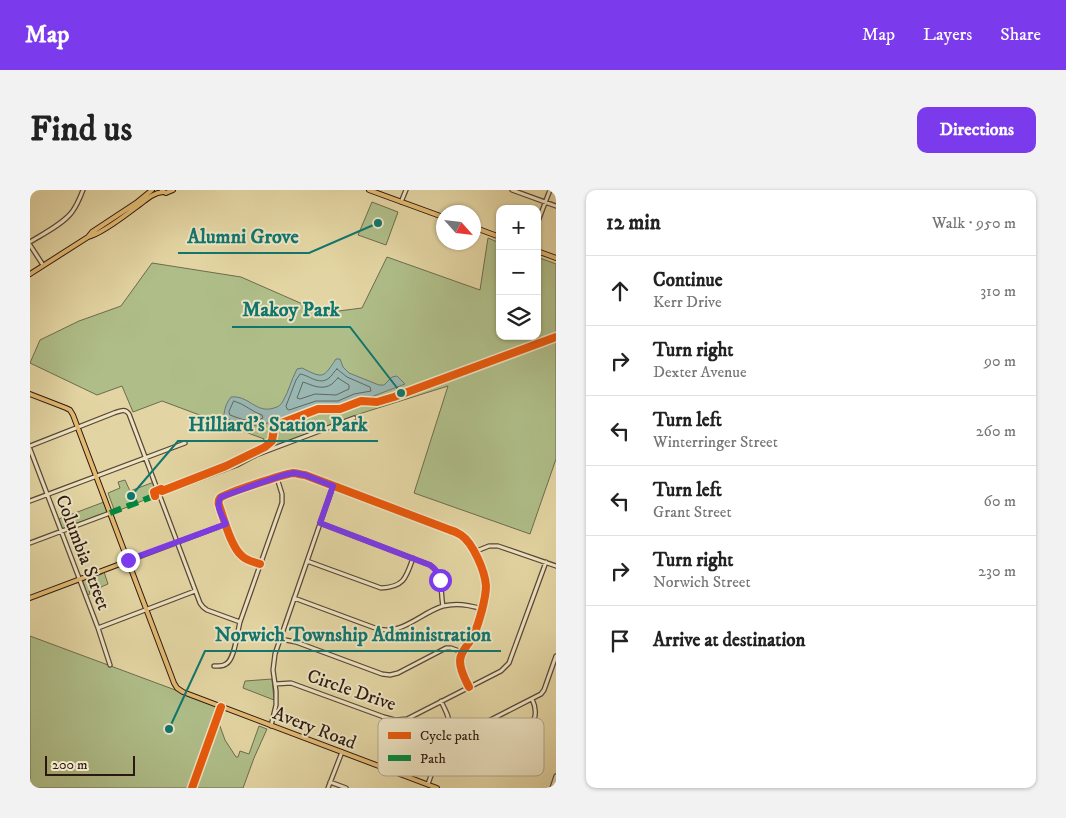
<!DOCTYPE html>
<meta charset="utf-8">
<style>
body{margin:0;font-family:"IM FELL DW Pica",serif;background:#f2f2f2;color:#222}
.controls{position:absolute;right:15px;top:15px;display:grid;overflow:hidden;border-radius:10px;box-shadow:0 1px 4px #0004}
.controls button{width:45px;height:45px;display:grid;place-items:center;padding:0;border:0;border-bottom:1px solid #e0e0e0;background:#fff;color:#222;font:25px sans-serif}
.compass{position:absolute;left:406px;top:15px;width:45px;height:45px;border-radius:50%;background:#fff;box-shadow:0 1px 4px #0004;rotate:117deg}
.scale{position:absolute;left:15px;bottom:12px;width:90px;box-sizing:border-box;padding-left:5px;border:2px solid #2c1811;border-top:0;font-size:14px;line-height:18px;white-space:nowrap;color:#2c1811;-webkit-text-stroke:4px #ede4c3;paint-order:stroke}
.stop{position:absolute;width:15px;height:15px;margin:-11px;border:4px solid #7c3aed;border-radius:50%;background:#fff}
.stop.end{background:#7c3aed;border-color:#fff;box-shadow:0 1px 5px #0008}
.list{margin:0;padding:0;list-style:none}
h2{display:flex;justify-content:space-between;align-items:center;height:65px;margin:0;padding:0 20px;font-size:21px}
h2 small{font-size:16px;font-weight:400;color:#767676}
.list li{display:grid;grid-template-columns:32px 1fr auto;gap:15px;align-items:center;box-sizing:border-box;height:70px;padding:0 20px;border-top:1px solid #e0e0e0}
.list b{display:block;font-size:19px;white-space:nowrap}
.list p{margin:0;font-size:16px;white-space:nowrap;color:#767676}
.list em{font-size:16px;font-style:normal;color:#767676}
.icon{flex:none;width:28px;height:28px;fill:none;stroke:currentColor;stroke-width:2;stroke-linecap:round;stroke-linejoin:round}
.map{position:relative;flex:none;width:526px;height:598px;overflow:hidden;border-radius:10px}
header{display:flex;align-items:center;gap:30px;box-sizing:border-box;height:70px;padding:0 25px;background:#7c3aed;color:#fff}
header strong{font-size:24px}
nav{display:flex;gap:28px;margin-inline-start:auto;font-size:18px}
.intro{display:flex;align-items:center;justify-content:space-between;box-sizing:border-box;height:120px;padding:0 30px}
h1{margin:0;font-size:35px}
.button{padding:12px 22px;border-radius:10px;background:#7c3aed;color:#fff;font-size:18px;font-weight:700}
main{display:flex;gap:30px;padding:0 30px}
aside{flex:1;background:#fff;border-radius:10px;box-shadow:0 1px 4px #0004}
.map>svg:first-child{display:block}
.green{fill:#afbe89;stroke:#6e6b4d}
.water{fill:#99b6b1;stroke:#6d7771}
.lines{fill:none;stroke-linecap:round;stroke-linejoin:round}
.shore{stroke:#626761;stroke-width:1}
.minor-casing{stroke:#5a4736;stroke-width:5.5}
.major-casing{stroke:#2c1811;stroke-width:6}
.minor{stroke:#ede4c3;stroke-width:3}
.major{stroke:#e2ba72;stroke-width:4}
.quiet{stroke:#00873e;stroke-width:6;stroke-dasharray:12 6;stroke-linecap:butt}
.cycleway-casing{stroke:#ede4c3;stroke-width:11}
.cycleway{stroke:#e8590c;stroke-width:8}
.route{stroke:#7c3aed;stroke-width:6}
.labels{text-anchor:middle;stroke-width:4;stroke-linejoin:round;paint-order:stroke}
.street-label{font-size:19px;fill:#2c1811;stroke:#ede4c3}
.key{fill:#ede4c3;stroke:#b3a78e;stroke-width:1}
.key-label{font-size:14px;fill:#2c1811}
.leader{fill:none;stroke:#0f766e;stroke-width:2}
.callout-dot{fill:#0f766e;stroke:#ede4c3;stroke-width:2}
.callout-label{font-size:20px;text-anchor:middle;font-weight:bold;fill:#0f766e;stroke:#ede4c3;stroke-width:4;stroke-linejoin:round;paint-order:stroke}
</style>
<header>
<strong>Map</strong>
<nav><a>Map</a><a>Layers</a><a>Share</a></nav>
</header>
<div class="intro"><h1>Find us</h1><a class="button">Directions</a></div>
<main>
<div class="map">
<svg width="526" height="598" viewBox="0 0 526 598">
<rect width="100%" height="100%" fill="#e3d5a3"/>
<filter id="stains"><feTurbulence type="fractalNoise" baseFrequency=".004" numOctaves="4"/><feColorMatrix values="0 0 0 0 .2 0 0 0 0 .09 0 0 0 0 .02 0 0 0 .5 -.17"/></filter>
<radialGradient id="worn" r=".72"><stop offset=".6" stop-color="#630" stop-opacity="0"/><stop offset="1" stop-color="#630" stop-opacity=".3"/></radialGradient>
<path class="green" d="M342,12L368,22L356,55L328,45Z
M458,48L470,53V146H507V67L526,74V269L500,344L384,303L418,196L329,224L238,258L229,259L234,249L132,211L103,222L92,196L67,205L0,173L10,150L49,131L91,116L122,73L211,87L293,123L332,118L357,67L450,100Z
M95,290L100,301L124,292L129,304L85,322L78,303L90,298L88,292Z
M74,312L77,320L75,324C67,324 60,329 53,331L52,332H50L36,337L34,339L32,338L29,329Z
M73,382L75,384V385L78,394L71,397L70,400L67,398L59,401L60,404L57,405L53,392V390L72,384Z
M0,446L191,517L187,528L195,550L206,567H208L210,561L219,564L229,536L237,539L224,568L213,598H0Z
M242,489L244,510L213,498L215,491Z"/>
<path class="water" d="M306,169H310L313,177L319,183L349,195H354L362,187L367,186L375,194L341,207L325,209L310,216L302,217L287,215L229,236L212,234L197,229L194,226C194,219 197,212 201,207C219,205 226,224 244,218C248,217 251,215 253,211C259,201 261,190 267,179L272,178C294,189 293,188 306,169Z"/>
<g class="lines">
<path class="shore" d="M307,179L317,187L340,197L341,201L324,204L308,211H286L259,220L257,219L256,216L266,190L270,184C279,185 289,196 299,188C302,186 304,181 307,179Z
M308,188L319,195V199L306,205L285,204L270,209L267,208L273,192C282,195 292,201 302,194C304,192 306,190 308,188Z
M204,211C215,214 222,222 232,225L233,228C222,234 211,229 200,225L199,222Z"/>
<g class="minor-casing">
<path id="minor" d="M482,0L526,16
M371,12L376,0
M507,34L520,0
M0,52C13,44 33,34 42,22C47,15 50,8 53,0
M0,55L13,75
M0,256L84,223C90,221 95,218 99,224L170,413L173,417L177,420L210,432
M0,259L68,438L80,475
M129,304L207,275L226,265L324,228
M0,311L155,253
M290,333L400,375C414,384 410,401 413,416
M0,353L80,323
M444,362L459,356H468L526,376
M98,371L196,334
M277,371L351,398C374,397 376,388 383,368
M230,374C224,372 217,371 212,366C201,357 194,329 189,315C188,312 188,311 190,308C195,303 255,284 263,283C267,283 271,285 275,285L420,340C424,341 428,343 431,345C443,353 455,381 456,396C456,408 449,433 444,444C440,454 430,461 430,471C430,481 435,489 439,497
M264,408L345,438C371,447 390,423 413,416C425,413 440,415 452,419
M68,438L165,401
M250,449L266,452L352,484L360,485L368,483L416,458H421L432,462
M184,476C189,476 192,477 196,474C205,469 207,443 210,432L252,313V304L247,288
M245,494L261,493L354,527L365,530L377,529L471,481L479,473L516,372
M241,536L246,515V501L243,480L245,464L303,296
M418,540L432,544L437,542L511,504L514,500L526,466
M442,540L460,570C468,575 482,579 489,570L505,526C506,520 505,515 502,509
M300,592L316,598
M398,594L419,536C420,527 415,520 411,511
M162,598L191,517
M298,598L312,562
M522,598L526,586"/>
</g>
<g class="major-casing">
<path id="major" d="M339,0L413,27
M132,1L136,3L143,0
M443,37L470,47
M58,47C72,44 97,24 109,15C117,9 123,3 133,2
M507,61L526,68
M0,84L58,47L62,42L106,13L122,0
M0,204L36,218L40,220L43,225L144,493L147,498L153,502L407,598
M0,408L98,371"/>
</g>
<use href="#minor" class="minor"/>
<use href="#major" class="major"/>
<path class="quiet" d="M80,323L129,304"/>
<g class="cycleway-casing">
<path id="cycleway" d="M125,306L124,302L131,299L132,301L196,276L235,257L242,251L244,239L249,234L288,219H310L331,211L347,212L364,207L526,147
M230,374C224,372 217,371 212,366C201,357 194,329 189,315C188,312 188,311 190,308C195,303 255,284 263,283C267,283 271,285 275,285L420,340C424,341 428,343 431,345C443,353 455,381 456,396C456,408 449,433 444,444C440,454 430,461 430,471C430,481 435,489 439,497
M162,598L191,517"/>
</g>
<use href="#cycleway" class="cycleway"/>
</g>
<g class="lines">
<path class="route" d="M98,370L196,334C192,326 185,315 191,307L230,293L254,285L264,283L275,285L303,296L290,333L400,375C406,379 409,383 410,390"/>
</g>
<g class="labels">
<g class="street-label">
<text transform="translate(54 362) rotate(69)" y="7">Columbia Street</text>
<text transform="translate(322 499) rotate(19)" y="7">Circle Drive</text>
<text transform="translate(285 537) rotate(21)" y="7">Avery Road</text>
</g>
</g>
<rect x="348" y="528" width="166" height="58" rx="8" class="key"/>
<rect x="358" y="542" width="23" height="7" fill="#e8590c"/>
<rect x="358" y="565" width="23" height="6" fill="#00873e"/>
<g class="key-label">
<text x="390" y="550">Cycle path</text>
<text x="390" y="573">Path</text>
</g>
<path class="leader" d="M348 33L279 63H148M371 203L320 137H202M101 306L148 251H348M139 539L175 461H471"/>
<g class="callout-dot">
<circle cx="348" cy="33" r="5"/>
<circle cx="371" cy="203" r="5"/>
<circle cx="101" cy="306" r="5"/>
<circle cx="139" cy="539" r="5"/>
</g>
<g class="callout-label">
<text x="213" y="53">Alumni Grove</text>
<text x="261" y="126">Makoy Park</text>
<text x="248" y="241">Hilliard's Station Park</text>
<text x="323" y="451">Norwich Township Administration</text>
</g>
<rect width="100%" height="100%" filter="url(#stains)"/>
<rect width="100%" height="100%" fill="url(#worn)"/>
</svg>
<div class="controls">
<button>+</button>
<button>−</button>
<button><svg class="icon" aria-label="layers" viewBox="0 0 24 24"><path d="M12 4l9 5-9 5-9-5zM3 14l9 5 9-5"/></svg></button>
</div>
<svg class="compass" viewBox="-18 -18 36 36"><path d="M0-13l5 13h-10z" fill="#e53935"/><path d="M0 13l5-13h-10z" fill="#767676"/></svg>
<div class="scale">200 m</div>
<div class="stop" style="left:410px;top:390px"></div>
<div class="stop end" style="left:98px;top:370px"></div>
</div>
<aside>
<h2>12 min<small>Walk · 950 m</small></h2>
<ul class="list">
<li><svg class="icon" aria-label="ahead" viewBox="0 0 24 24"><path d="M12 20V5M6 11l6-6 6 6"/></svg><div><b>Continue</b><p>Kerr Drive</p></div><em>310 m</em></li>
<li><svg class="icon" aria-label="right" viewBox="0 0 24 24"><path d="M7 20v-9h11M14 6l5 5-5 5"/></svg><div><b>Turn right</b><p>Dexter Avenue</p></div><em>90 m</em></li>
<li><svg class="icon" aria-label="left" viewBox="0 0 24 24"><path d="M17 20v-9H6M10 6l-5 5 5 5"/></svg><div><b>Turn left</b><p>Winterringer Street</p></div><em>260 m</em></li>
<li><svg class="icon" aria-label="left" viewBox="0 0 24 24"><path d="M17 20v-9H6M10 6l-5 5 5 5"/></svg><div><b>Turn left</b><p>Grant Street</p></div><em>60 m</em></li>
<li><svg class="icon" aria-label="right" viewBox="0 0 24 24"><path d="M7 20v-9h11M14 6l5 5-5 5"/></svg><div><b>Turn right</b><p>Norwich Street</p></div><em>230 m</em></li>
<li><svg class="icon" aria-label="arrive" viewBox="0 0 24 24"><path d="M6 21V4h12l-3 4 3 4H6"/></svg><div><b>Arrive at destination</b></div></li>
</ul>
</aside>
</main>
